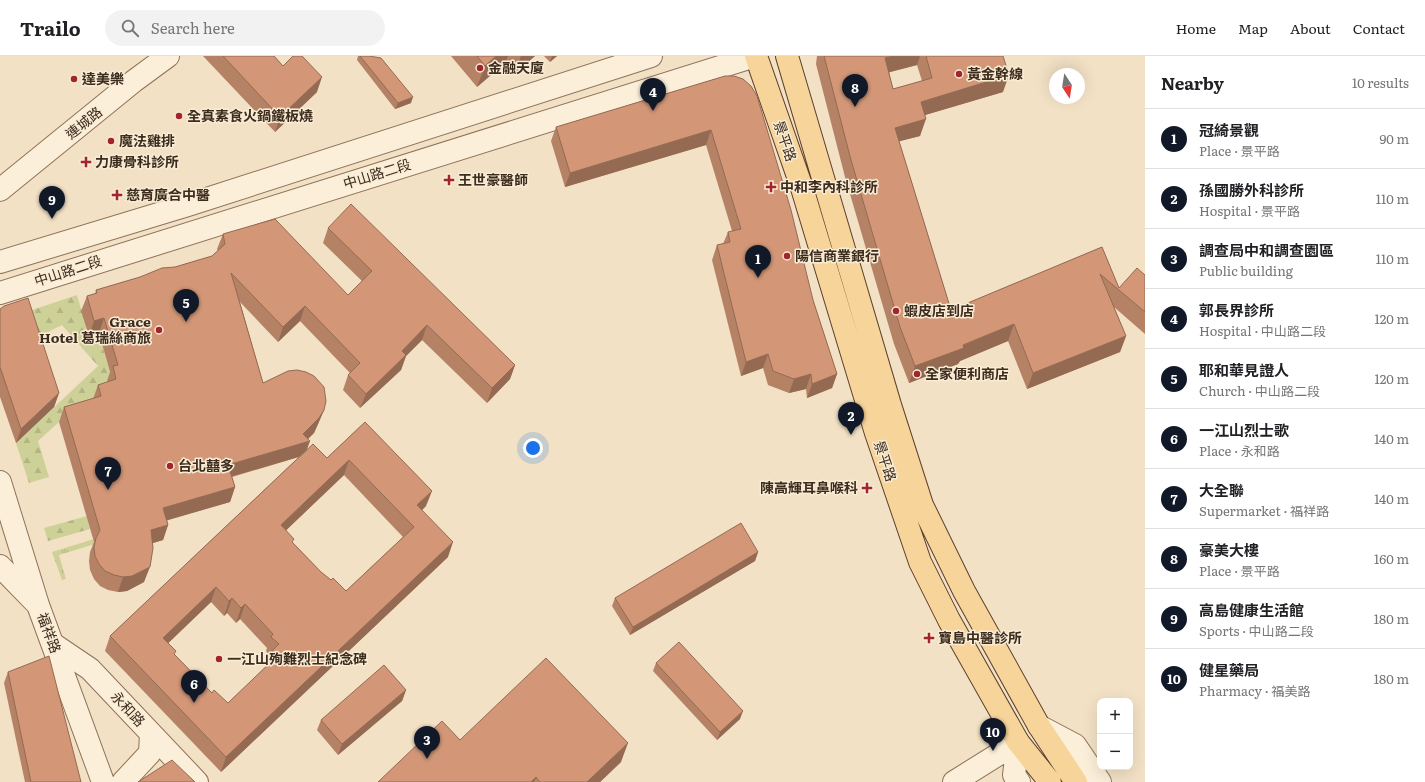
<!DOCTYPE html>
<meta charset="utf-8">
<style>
body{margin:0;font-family:Literata,"Noto Sans TC",serif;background:#f2f2f2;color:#202124}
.controls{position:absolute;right:12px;bottom:12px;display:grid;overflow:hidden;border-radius:8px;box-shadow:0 4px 16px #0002}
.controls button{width:36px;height:36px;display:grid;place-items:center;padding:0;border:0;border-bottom:1px solid #e0e0e0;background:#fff;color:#202124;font:20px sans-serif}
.compass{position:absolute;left:1049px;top:12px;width:36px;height:36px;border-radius:50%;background:#fff;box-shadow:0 4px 16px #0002;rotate:168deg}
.you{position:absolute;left:533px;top:392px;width:14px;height:14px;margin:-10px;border:3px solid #fff;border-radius:50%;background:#1a73e8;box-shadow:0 0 0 6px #1a73e833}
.badge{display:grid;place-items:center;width:26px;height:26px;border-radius:50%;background:#111827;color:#fff;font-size:13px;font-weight:700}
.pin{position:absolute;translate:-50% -33px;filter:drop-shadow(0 1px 2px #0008)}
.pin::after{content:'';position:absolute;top:21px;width:14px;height:12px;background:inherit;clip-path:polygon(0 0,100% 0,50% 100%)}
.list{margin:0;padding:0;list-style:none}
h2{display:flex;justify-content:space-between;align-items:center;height:52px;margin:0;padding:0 16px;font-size:17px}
h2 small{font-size:13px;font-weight:400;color:#757577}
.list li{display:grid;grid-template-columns:26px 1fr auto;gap:12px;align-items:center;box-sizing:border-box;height:60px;padding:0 16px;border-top:1px solid #e0e0e0}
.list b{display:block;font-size:15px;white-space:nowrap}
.list p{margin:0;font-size:13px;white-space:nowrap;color:#757577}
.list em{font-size:13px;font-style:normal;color:#757577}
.icon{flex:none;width:22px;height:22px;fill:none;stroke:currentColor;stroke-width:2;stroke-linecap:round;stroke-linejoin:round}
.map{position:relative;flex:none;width:1145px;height:726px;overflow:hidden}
header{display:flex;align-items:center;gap:24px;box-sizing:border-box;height:56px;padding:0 20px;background:#fff;border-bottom:1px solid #e0e0e0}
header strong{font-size:19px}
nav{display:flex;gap:22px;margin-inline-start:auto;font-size:14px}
.search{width:280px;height:36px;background:#f2f2f2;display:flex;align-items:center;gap:10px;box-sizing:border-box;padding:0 14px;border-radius:22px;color:#757577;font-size:15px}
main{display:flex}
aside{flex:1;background:#fff}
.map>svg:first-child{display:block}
.grass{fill:url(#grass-tufts)}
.forest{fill:url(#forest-firs)}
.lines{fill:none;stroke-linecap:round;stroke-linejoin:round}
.minor-casing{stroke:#8f7259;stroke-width:24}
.major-casing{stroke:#5c402d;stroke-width:24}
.minor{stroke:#fbefd9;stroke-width:22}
.major{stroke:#f7d49a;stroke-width:22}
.wall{fill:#b58266;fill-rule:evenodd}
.shaded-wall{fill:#946a53}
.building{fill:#d39777;stroke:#946a53;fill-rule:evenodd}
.poi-dot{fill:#a3242d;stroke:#f8ecd5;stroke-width:1.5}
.labels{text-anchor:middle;stroke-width:3;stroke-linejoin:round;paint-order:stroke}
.poi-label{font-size:14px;font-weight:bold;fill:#3d2b1e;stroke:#f8ecd5;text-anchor:start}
.street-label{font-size:14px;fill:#3d2b1e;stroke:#f8ecd5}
</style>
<header>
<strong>Trailo</strong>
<div class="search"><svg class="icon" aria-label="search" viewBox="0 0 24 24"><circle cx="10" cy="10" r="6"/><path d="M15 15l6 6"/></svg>Search here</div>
<nav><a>Home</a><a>Map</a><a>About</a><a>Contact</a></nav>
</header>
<main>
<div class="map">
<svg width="1145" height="726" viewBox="0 0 1145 726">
<defs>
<pattern id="grass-tufts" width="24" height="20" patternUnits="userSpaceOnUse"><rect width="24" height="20" fill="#ced197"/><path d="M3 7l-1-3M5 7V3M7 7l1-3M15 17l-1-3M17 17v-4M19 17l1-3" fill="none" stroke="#b2b482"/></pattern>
<pattern id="forest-firs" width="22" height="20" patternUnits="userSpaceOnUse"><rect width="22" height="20" fill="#ced197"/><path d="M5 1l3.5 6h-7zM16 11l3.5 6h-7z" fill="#b2b482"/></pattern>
</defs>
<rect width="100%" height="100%" fill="#f2e1c5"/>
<path class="grass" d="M94,483L95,488L59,499L66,523L62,524L52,496Z"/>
<path class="forest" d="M77,239L89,280L99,277L112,324L111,338L59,366L38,385L49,421L29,427L16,387L98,310L62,269L32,284L23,257Z
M87,460L90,473L48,485L44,472Z"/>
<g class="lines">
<g class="minor-casing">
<path id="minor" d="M0,134L134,25L168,0
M0,206L188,149L651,0
M0,237L755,0
M0,426L38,549L103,726
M0,510L36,547
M53,588L90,613L197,726
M1039,670L1075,689L1100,726
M1018,686L1014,719L1019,726
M123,726L150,697L151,678
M954,726L1018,686"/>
</g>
<g class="major-casing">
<path id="major" d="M756,0L802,132L876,377L920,506L949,564L1018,686L1050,726
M787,0L890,349L922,449L964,535L1039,670L1076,726"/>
</g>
<use href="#minor" class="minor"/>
<use href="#major" class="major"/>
</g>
<path class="wall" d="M203,0H274L283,10L317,36L275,76Z
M358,0H369L411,47L395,53L357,4Z
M451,0H535L514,18L505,7L477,31Z
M544,0H557L550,6Z
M817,0H1003V36L925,59L920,80L899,85L951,254L1102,191L1119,232L1145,219V278L1114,251L1126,280L1120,296L1027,333L1008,285L960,305L958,308L909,327L894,288L845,121L816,8ZM917,9L922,25L893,33L889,16Z
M725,20L813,244L837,318L832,332L807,342L806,333L789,337L768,329L763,312L741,320L712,204L717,189L723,188L728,176L732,175L706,89L565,131L551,85L556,71Z
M328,172L515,309L510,323L487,347L422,284L406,300L401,314L360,352L343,334L348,319L350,317L300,265L278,286L240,246L263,327L324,354L318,368L314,377L308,382L307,393L327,402L365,366L426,450L422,454L448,501L221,716L105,595L110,580L299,401L232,421L235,431L230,446L167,464L168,469L163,484L153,487L144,526L127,535L118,536L108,534L100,530L94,523L90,514L89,505L90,496L94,486L59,366L64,351L93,343L98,329L108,326L107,325L110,316L99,277L89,280L81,255L87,240L95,238L96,234L212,200L218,195L217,193L223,178L348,239L362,225L323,187ZM344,419L403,481L346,535L331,524L321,516L293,487L286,474ZM211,546L224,560L227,557L236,567L240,563L267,592L266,595L270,600L267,610L228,647L212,637L175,599L168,587Z
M0,253L59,337L54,351L16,387L0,341Z
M758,496L755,505L630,579L612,550L615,542Z
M656,607L740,663L717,684L653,615Z
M8,616L81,726H25L4,627Z
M406,634L402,645L338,699L317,674L321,664Z
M460,684L621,706L600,726H378Z"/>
<path class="shaded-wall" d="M496,0H508L505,7L477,31L485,10Z
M521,0H535L514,18Z
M552,0H557L550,6Z
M894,0H920L917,9L879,19L885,2Z
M1009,19L1003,36L915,62L921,46Z
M322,21L317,36L275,76L280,61Z
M413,41L411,47L395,53L398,47Z
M926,63L920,80L889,88L895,72Z
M711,74L706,89L565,131L570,117Z
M305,250L300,265L278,286L283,271Z
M104,262L99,277L89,280L94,265Z
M1014,268L1008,285L960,305L958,308L909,327L915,310Z
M427,269L422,284L406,300L401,314L360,352L366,338L402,295Z
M1126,280L1120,296L1027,333L1033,317Z
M768,298L763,312L741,320L746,306Z
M515,309L510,323L487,347L492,332Z
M811,318L806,333L789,337L794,323Z
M837,318L832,332L807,342L812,328Z
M59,337L54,351L16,387L21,373Z
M324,354L318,368L314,377L304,387L310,385L305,399L223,423L228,409L303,378Z
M349,404L344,419L276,484L281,469Z
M235,431L230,446L158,467L163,452Z
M432,435L426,450L412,464L417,449Z
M168,469L163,484L146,489L151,474Z
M453,486L448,501L221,716L226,701Z
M758,496L755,505L630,579L633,571Z
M150,511L144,526L127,535L118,536L123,521Z
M216,531L211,546L158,597L163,582Z
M232,542L227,557L224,560L229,545Z
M245,548L240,563L236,567L241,552Z
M406,634L402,645L338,699L342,688Z
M743,655L740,663L717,684L720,676Z
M628,687L621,706L600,726H587Z
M536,721L534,726H531Z"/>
<path class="building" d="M223,0H274L283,10L293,0H302L322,21L280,61Z
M360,0H369L381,2L413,41L398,47Z
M477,0H496L485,10Z
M824,0H894L885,2L893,33L932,22L926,0H1003L1009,19L921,46L926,63L895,72L951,254L1102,191L1119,232L1137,212L1145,219V256L1100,218L1126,280L1033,317L1014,268L963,289L964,292L915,310L900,271L851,104Z
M725,20H734L743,23L751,30L757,40L791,154L813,244L837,318L812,328L811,318L794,323L773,315L768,298L746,306L717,189L730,186L728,176L741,173L711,74L570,117L556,71Z
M351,148L515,309L492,332L427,269L402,295L406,299L366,338L348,319L360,307L305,250L283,271L231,217L263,327L288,315L297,314L306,316L314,320L324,331L326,345L324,354L319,362L303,378L310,385L228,409L235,431L163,452L168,469L151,474L153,492L150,511L132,520L123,521L114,519L105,515L99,508L95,500L94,491L96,482L100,474L64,351L101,340L98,329L116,323L113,310L118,309L104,262L94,265L87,240L97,237L96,234L140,221L162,212L175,211L212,200L225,188L223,178L275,163L348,239L372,215L328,172Z
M28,242L59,337L21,373L0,311V253L4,250Z
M365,366L432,435L417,449L453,486L226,701L110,580L313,388L327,402ZM349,404L414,471L346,535L333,522L331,524L321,516L292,486L294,483L281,469ZM216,531L229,545L232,542L241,552L245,548L273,578L271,581L279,588L272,595L277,600L228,647L214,634L212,637L174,598L176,595L163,582Z
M741,467L758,496L633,571L615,542Z
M679,586L743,655L720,676L656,607Z
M49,600L81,726H31L8,616Z
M546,602L628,687L587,726H540L536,721L531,726H378L442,665L460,684Z
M384,609L406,634L342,688L321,664Z
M172,704L195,726H138Z"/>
<g class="poi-dot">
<circle cx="480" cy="12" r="4"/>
<circle cx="959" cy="18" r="4"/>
<circle cx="74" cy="23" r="4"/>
<circle cx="179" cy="60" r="4"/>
<circle cx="111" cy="85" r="4"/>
<path d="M84 100h4v4h4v4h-4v4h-4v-4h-4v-4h4z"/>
<path d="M447 118h4v4h4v4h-4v4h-4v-4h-4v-4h4z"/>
<path d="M769 125h4v4h4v4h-4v4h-4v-4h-4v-4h4z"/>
<path d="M115 133h4v4h4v4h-4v4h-4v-4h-4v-4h4z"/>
<circle cx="787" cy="200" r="4"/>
<circle cx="896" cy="255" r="4"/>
<circle cx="159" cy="274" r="4"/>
<circle cx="917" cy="318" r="4"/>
<circle cx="170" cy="410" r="4"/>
<path d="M865 426h4v4h4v4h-4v4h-4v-4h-4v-4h4z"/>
<path d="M927 576h4v4h4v4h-4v4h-4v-4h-4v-4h4z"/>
<circle cx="219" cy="603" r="4"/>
</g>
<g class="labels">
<g class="poi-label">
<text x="488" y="17">金融天廈</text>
<text x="967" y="23">黃金幹線</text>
<text x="82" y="28">達美樂</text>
<text x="187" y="65">全真素食火鍋鐵板燒</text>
<text x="119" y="90">魔法雞排</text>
<text x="95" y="111">力康骨科診所</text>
<text x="458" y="129">王世豪醫師</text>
<text x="780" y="136">中和李內科診所</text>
<text x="126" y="144">慈育廣合中醫</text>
<text x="795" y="205">陽信商業銀行</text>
<text x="904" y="260">蝦皮店到店</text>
<text x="151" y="271" text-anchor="end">Grace<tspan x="151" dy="16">Hotel 葛瑞絲商旅</tspan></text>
<text x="925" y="323">全家便利商店</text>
<text x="178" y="415">台北囍多</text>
<text x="858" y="437" text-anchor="end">陳高輝耳鼻喉科</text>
<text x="938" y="587">寶島中醫診所</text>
<text x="227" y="608">一江山殉難烈士紀念碑</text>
</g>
<g class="street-label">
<text transform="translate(84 67) rotate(-39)" y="5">連城路</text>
<text transform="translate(785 85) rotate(71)" y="5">景平路</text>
<text transform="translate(377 118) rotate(-17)" y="5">中山路二段</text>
<text transform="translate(68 215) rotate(-18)" y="5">中山路二段</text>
<text transform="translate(885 405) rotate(72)" y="5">景平路</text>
<text transform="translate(49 577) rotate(70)" y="5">福祥路</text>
<text transform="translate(128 653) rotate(47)" y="5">永和路</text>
</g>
</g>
</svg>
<div class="controls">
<button>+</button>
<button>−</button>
</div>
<svg class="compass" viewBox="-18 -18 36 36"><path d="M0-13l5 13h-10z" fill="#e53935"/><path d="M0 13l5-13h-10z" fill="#757577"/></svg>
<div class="you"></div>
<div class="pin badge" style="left:758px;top:222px">1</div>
<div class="pin badge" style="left:851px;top:379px">2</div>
<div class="pin badge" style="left:427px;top:703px">3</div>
<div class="pin badge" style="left:653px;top:55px">4</div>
<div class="pin badge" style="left:186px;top:266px">5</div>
<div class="pin badge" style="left:194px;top:647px">6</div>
<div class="pin badge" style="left:108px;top:434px">7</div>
<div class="pin badge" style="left:855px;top:51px">8</div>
<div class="pin badge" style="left:52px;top:163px">9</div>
<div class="pin badge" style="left:993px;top:695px">10</div>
</div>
<aside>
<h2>Nearby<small>10 results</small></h2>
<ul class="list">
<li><span class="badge">1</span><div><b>冠綺景觀</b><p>Place · 景平路</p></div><em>90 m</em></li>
<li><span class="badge">2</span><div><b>孫國勝外科診所</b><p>Hospital · 景平路</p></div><em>110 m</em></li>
<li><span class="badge">3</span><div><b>調查局中和調查園區</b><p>Public building</p></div><em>110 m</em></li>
<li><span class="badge">4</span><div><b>郭長界診所</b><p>Hospital · 中山路二段</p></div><em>120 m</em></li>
<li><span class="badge">5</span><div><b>耶和華見證人</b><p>Church · 中山路二段</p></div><em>120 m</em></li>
<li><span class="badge">6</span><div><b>一江山烈士歌</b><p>Place · 永和路</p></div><em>140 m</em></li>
<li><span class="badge">7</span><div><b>大全聯</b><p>Supermarket · 福祥路</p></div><em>140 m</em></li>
<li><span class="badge">8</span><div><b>豪美大樓</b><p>Place · 景平路</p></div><em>160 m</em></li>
<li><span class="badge">9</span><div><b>高島健康生活館</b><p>Sports · 中山路二段</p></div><em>180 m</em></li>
<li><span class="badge">10</span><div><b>健星藥局</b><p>Pharmacy · 福美路</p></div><em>180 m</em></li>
</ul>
</aside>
</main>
